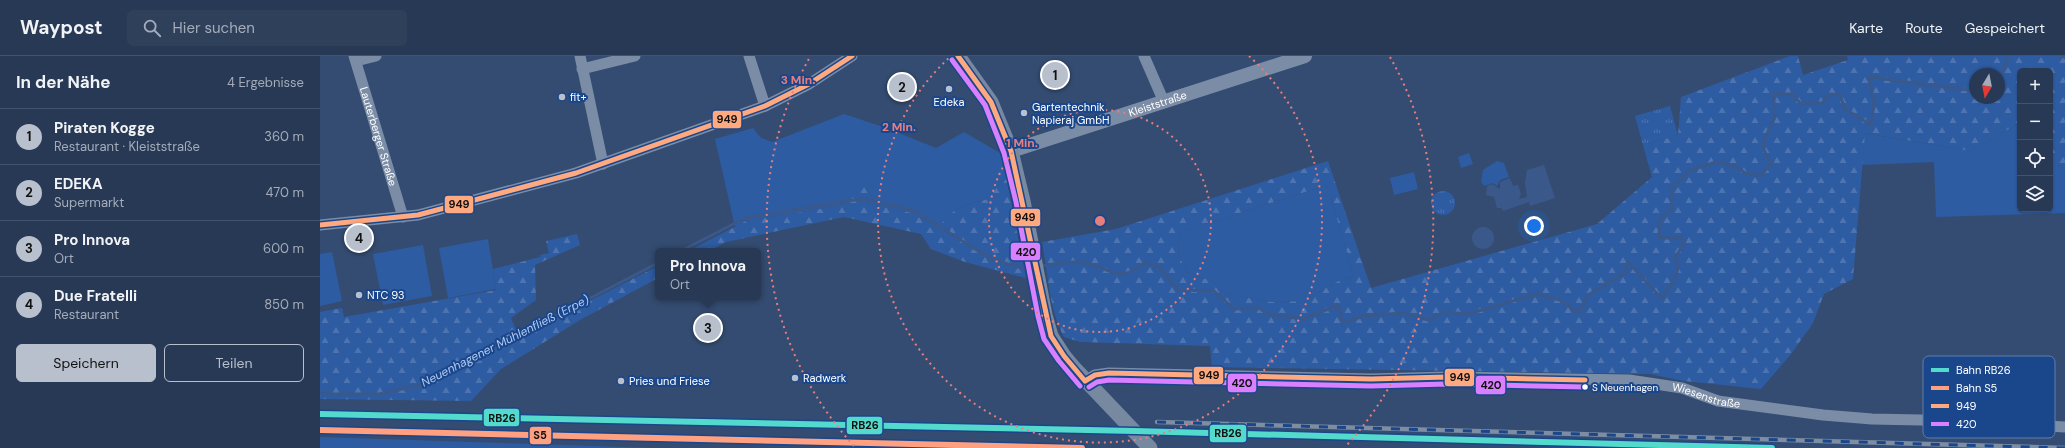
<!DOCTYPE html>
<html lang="de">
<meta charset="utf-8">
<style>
body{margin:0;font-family:"DM Sans",sans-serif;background:#2f405b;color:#f1f3f6}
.controls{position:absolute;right:12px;top:12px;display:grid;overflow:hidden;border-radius:6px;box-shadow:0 1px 3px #0004}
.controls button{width:36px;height:36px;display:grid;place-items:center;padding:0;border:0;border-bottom:1px solid #43536c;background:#273955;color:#f1f3f6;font:20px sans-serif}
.compass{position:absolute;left:1649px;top:12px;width:36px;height:36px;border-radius:50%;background:#273955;box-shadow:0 1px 3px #0004;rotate:190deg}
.you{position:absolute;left:1214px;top:170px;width:14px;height:14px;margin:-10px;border:3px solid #fff;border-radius:50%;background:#1a73e8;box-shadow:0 0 0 6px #1a73e833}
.badge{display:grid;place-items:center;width:26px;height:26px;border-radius:50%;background:#b8c0cd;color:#111;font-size:13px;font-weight:700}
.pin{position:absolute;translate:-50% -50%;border:2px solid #fff;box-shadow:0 1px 4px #0006}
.popup{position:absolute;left:335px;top:192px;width:106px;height:52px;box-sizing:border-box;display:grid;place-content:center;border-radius:6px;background:#273955;filter:drop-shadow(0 1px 3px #0005);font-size:13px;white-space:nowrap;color:#a4acb9}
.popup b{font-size:15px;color:#f1f3f6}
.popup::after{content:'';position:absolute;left:50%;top:100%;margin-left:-8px;border:8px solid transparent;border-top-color:#273955}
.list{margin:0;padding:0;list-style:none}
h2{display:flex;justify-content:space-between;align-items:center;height:52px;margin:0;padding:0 16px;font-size:17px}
h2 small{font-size:13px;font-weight:400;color:#a4acb9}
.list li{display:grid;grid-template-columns:26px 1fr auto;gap:12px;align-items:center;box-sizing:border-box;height:56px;padding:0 16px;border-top:1px solid #43536c}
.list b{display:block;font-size:15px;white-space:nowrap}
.list p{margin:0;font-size:13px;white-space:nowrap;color:#a4acb9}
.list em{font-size:13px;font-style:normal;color:#a4acb9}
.actions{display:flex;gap:8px;padding:12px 16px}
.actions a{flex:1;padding:9px 0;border:1px solid #b8c0cd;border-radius:6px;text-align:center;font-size:14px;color:#b8c0cd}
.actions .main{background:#b8c0cd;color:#111}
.icon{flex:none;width:22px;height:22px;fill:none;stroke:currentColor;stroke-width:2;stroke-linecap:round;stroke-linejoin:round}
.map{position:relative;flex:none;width:1745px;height:392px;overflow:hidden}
header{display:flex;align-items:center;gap:24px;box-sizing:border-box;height:56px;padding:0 20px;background:#273955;border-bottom:1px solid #43536c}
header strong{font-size:19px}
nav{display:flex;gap:22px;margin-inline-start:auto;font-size:14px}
.search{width:280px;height:36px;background:#2f405b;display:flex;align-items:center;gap:10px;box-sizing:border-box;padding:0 14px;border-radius:6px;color:#a4acb9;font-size:15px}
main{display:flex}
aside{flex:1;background:#273955}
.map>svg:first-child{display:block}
.green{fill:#2e5ca2}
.forest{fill:url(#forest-firs);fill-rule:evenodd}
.park{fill:url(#park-tufts)}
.water{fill:#3a598a}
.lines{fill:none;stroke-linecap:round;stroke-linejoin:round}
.stream{stroke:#3a598a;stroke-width:3}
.minor{stroke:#7b8da6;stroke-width:11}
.tertiary{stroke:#7b8da6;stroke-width:14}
.secondary{stroke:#7788a1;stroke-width:15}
.rail-casing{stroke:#7c8da4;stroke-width:4.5}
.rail{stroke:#1a468b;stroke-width:3;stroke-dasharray:9;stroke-linecap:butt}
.bus-1-casing{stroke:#1a468b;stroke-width:8}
.bus-2-casing{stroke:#1a468b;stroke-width:8}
.bus-1{stroke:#ffa980;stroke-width:5}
.bus-2{stroke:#d880ff;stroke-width:5}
.rail-1-casing{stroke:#1a468b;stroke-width:9}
.rail-2-casing{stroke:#1a468b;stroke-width:9}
.rail-1{stroke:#53dacc;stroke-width:6}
.rail-2{stroke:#ffa080;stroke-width:6}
.ring{fill:none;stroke:#e67e7e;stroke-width:2;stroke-dasharray:2 4}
.poi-dot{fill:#b8c0cd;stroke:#1a468b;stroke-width:1.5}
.bus-dot{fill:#fff;stroke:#1a468b;stroke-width:1.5}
.labels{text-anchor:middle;stroke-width:4;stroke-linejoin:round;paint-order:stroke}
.bus-label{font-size:10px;fill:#fff;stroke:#1a468b;text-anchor:start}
.poi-label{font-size:11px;fill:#fff;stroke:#1a468b;text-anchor:start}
.street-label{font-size:11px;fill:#fff;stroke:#1a468b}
.water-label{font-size:12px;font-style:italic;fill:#b1ccf5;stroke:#1a468b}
.key{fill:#1a468b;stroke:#5f7eae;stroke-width:1}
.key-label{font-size:11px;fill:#fff}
.centre{fill:#e67e7e;stroke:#1a468b;stroke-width:2}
.ring-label{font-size:12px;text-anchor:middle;font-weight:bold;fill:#e67e7e;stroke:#1a468b;stroke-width:4;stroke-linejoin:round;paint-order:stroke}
.line-badge{stroke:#1a468b;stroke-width:1.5}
.pale-badge-label{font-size:11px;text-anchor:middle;font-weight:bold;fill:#111}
</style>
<header>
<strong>Waypost</strong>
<div class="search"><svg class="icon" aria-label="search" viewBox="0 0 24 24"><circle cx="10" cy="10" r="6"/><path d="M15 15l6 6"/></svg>Hier suchen</div>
<nav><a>Karte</a><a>Route</a><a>Gespeichert</a></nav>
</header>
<main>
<aside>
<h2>In der Nähe<small>4 Ergebnisse</small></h2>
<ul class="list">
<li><span class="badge">1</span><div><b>Piraten Kogge</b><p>Restaurant · Kleiststraße</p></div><em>360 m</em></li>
<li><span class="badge">2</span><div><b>EDEKA</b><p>Supermarkt</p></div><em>470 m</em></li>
<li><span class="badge">3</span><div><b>Pro Innova</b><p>Ort</p></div><em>600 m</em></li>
<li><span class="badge">4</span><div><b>Due Fratelli</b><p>Restaurant</p></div><em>850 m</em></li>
</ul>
<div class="actions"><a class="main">Speichern</a><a>Teilen</a></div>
</aside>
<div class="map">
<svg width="1745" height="392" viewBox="0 0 1745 392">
<defs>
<pattern id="forest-firs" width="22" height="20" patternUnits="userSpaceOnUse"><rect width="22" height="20" fill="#2e5ca2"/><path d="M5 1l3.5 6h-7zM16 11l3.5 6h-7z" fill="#4d74b0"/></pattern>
<pattern id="park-tufts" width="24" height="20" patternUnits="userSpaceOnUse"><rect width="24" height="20" fill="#2e5ca2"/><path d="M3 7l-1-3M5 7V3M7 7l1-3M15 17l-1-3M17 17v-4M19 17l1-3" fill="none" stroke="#4d74b0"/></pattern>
</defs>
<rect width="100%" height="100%" fill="#344c71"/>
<path class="green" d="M524,58L569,73L616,92L644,76L680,97L686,120L668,143L643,150L628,159L618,174L592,157L555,149L548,132L519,150L426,165L415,171L395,83L433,72L441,82L452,86Z
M1698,68L1700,70V153H1730V104L1736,110L1745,109V157L1616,161L1614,106L1542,109L1544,77L1650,95Z
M1149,97L1153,108L1141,112L1138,101Z
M1177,105L1184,107L1189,121L1180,124L1177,130L1173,127L1164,130L1161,125L1163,114Z
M1094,116L1098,133L1074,139L1070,122Z
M1007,129L1034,220L1020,224L983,245L952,246L906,238L892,225L866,216C860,201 853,189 863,175Z
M168,183L176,233L128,242L119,192Z
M103,189L112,240L63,249L53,198Z
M12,196L22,245L0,250V198Z
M0,381L335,392H0Z"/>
<path class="forest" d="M1470,0H1478L1483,19L1528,4L1527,0H1745V109L1736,110L1730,104V15H1700V70L1698,68L1650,95L1545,77L1533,223L1504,238L1493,267L1471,298L1441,333L1364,325L1330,318L892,311L890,290L760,286L744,281C729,253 728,217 722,186L796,173L1008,105L1051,232L1277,168L1332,121L1323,89L1358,79L1361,41ZM1655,18H1679V42H1655ZM1007,129L1034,220L1020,224L983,245L952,246L906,238L892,225L866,216C860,201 853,189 863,175Z
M686,120L706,222L645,206L611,193L601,178L524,161L406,186L389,195H368L426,165L519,150L534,131L548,132L555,149L592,157L618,173L628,159L643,150L668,143Z
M257,178L260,189L215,209L216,244L191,262L199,281L338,210V222L260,264L181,313L151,345L0,343V256L22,252L24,261L176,234L173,213L220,201V199L229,197L226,185Z"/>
<path class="park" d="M1350,50L1358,79L1323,89L1315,60Z
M1111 147a12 12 0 1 1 24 0a12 12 0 1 1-24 0Z"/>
<path class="water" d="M1224,109L1235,142L1210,150L1209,146L1183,155L1181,152H1177L1174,141L1166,139L1167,130L1172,128L1180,133V126L1190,122L1193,130L1198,129L1201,138L1199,143L1207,141L1205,127L1207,114Z
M1152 182a11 11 0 1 1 22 0a11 11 0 1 1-22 0Z"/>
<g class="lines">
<path class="stream" d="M1739,0L1745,1
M1679,25L1689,0
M361,195L425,162L541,143L593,154L671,203L702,212L711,211
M720,210C732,209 746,205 758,206C786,207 797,231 824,207L839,211L858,234L894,235L914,253L939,252L949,259L984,263L1018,249L1023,267L1044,260L1082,257L1108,264L1125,256L1148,258L1217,238L1240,244L1259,257L1268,239L1305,217L1308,206L1342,243L1354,224L1359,209L1355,202L1364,187L1362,182H1339L1340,163L1352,152V131L1371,114L1396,106L1416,110L1425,117L1440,120L1452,107C1435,87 1447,82 1454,63C1456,56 1454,45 1453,38H1472L1480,47H1502L1510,38L1520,39L1525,53L1551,69L1554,46L1549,21L1655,35
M0,336L13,338H59L104,328L338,207"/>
<g class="minor">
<path id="s1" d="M34,0L83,161"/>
<path d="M260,0L283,108"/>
<path d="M429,0L445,50"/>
<path d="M824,0L844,46"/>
<path d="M36,5L56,0"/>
<path d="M262,13L315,0"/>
<path d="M0,169L98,159L256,117L445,50L489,28L532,0"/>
<path id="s2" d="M765,325L775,319L789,317L1051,323L1127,321L1309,324L1362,332L1398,345L1503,359L1552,363L1648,365L1745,371"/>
</g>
<path class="tertiary" id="s3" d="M691,95L985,0"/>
<path class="secondary" d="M638,0L671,46L691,95L703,145L725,259L731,280L744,300L754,312L830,392"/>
<g class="rail-casing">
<path id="rail" d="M837,366L1745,392"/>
</g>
<use href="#rail" class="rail"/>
<g class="bus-1-casing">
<path id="bus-1" d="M638,0L671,46L691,95L731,280L744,300L765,325
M0,169L98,159L256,117L445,50L489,28L532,0
M765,325L775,319L789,317L1051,323L1127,321L1265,324"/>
</g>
<g class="bus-2-casing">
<path id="bus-2" d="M632,4L665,49L684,97L696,146L718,260L724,283L739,305L760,330
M769,331L777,326L789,324L1051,330L1127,328L1265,331"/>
</g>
<use href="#bus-1" class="bus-1"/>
<use href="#bus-2" class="bus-2"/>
<g class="rail-1-casing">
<path id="rail-1" d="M0,358L815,375L1452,392"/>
</g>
<g class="rail-2-casing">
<path id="rail-2" d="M0,374L762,392"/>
</g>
<use href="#rail-1" class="rail-1"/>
<use href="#rail-2" class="rail-2"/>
</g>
<g class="ring">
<circle cx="780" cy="165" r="111"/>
<path d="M929 0A222 222 0 1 1 631 0"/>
<path d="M534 390A333 333 0 0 1 490 1M1070 1A333 333 0 0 1 1026 390"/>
</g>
<g class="poi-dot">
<circle cx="629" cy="33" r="4"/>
<circle cx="242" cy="41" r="4"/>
<circle cx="704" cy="57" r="4"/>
<circle cx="39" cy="239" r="4"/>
<circle cx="475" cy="322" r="4"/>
<circle cx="301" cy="325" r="4"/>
</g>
<circle class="bus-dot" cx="1265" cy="331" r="3.5"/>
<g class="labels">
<g class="bus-label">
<text x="1272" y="335">S Neuenhagen</text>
</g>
<g class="poi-label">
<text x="250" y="45">fit+</text>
<text x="629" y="50" text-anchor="middle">Edeka</text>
<text x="712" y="55">Gartentechnik<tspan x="712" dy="13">Napieraj GmbH</tspan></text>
<text x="47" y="243">NTC 93</text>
<text x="483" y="326">Radwerk</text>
<text x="309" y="329">Pries und Friese</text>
</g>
<g class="street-label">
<text dy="4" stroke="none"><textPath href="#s3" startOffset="154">Kleiststraße</textPath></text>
<text dy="4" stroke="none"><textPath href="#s1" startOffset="84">Lauterberger Straße</textPath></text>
<text dy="4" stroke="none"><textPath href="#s2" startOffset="625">Wiesenstraße</textPath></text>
</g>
<g class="water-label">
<text transform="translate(185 285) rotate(-27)" y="4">Neuenhagener Mühlenfließ (Erpe)</text>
</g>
</g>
<rect x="1603" y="300" width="132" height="82" rx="6" class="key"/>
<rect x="1611" y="312" width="18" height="4" fill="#53dacc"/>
<rect x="1611" y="330" width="18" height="4" fill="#ffa080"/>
<rect x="1611" y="348" width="18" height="4" fill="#ffa980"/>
<rect x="1611" y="366" width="18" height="4" fill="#d880ff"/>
<g class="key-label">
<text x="1636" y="318">Bahn RB26</text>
<text x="1636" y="336">Bahn S5</text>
<text x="1636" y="354">949</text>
<text x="1636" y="372">420</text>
</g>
<circle cx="780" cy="165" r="6" class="centre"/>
<g class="ring-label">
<text x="478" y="28">3 Min.</text>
<text x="579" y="75">2 Min.</text>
<text x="702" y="91">1 Min.</text>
</g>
<g class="line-badge">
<rect x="392" y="54" width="30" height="19" rx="4" fill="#ffa980"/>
<rect x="124" y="139" width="30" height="19" rx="4" fill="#ffa980"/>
<rect x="690" y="152" width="31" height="19" rx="4" fill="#ffa980"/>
<rect x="690" y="186" width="31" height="19" rx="4" fill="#d880ff"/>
<rect x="873" y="310" width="31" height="19" rx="4" fill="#ffa980"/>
<rect x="1124" y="312" width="31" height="19" rx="4" fill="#ffa980"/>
<rect x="907" y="317" width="30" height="20" rx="4" fill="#d880ff"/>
<rect x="1155" y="319" width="31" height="20" rx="4" fill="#d880ff"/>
<rect x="163" y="352" width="37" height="19" rx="4" fill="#53dacc"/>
<rect x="526" y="360" width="37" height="19" rx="4" fill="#53dacc"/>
<rect x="889" y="368" width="38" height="19" rx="4" fill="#53dacc"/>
<rect x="209" y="370" width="23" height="19" rx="4" fill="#ffa080"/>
</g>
<g class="pale-badge-label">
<text x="407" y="67">949</text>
<text x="139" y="152">949</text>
<text x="705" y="165">949</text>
<text x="706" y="200">420</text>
<text x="889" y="323">949</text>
<text x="1140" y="325">949</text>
<text x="922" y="331">420</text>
<text x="1171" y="333">420</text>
<text x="182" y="366">RB26</text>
<text x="545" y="373">RB26</text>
<text x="908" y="381">RB26</text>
<text x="220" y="383">S5</text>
</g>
</svg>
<div class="controls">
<button>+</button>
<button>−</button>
<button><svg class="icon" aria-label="locate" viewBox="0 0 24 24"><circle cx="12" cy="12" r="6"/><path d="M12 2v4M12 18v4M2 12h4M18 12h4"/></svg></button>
<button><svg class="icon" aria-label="layers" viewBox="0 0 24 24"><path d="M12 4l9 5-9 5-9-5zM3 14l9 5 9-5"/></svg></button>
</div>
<svg class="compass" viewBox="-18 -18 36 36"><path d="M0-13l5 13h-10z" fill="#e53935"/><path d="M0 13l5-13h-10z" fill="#a4acb9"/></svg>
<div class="you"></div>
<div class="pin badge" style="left:735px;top:19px">1</div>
<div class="pin badge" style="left:582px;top:31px">2</div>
<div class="pin badge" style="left:388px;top:272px">3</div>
<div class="popup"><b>Pro Innova</b>Ort</div>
<div class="pin badge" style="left:39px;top:182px">4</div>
</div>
</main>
